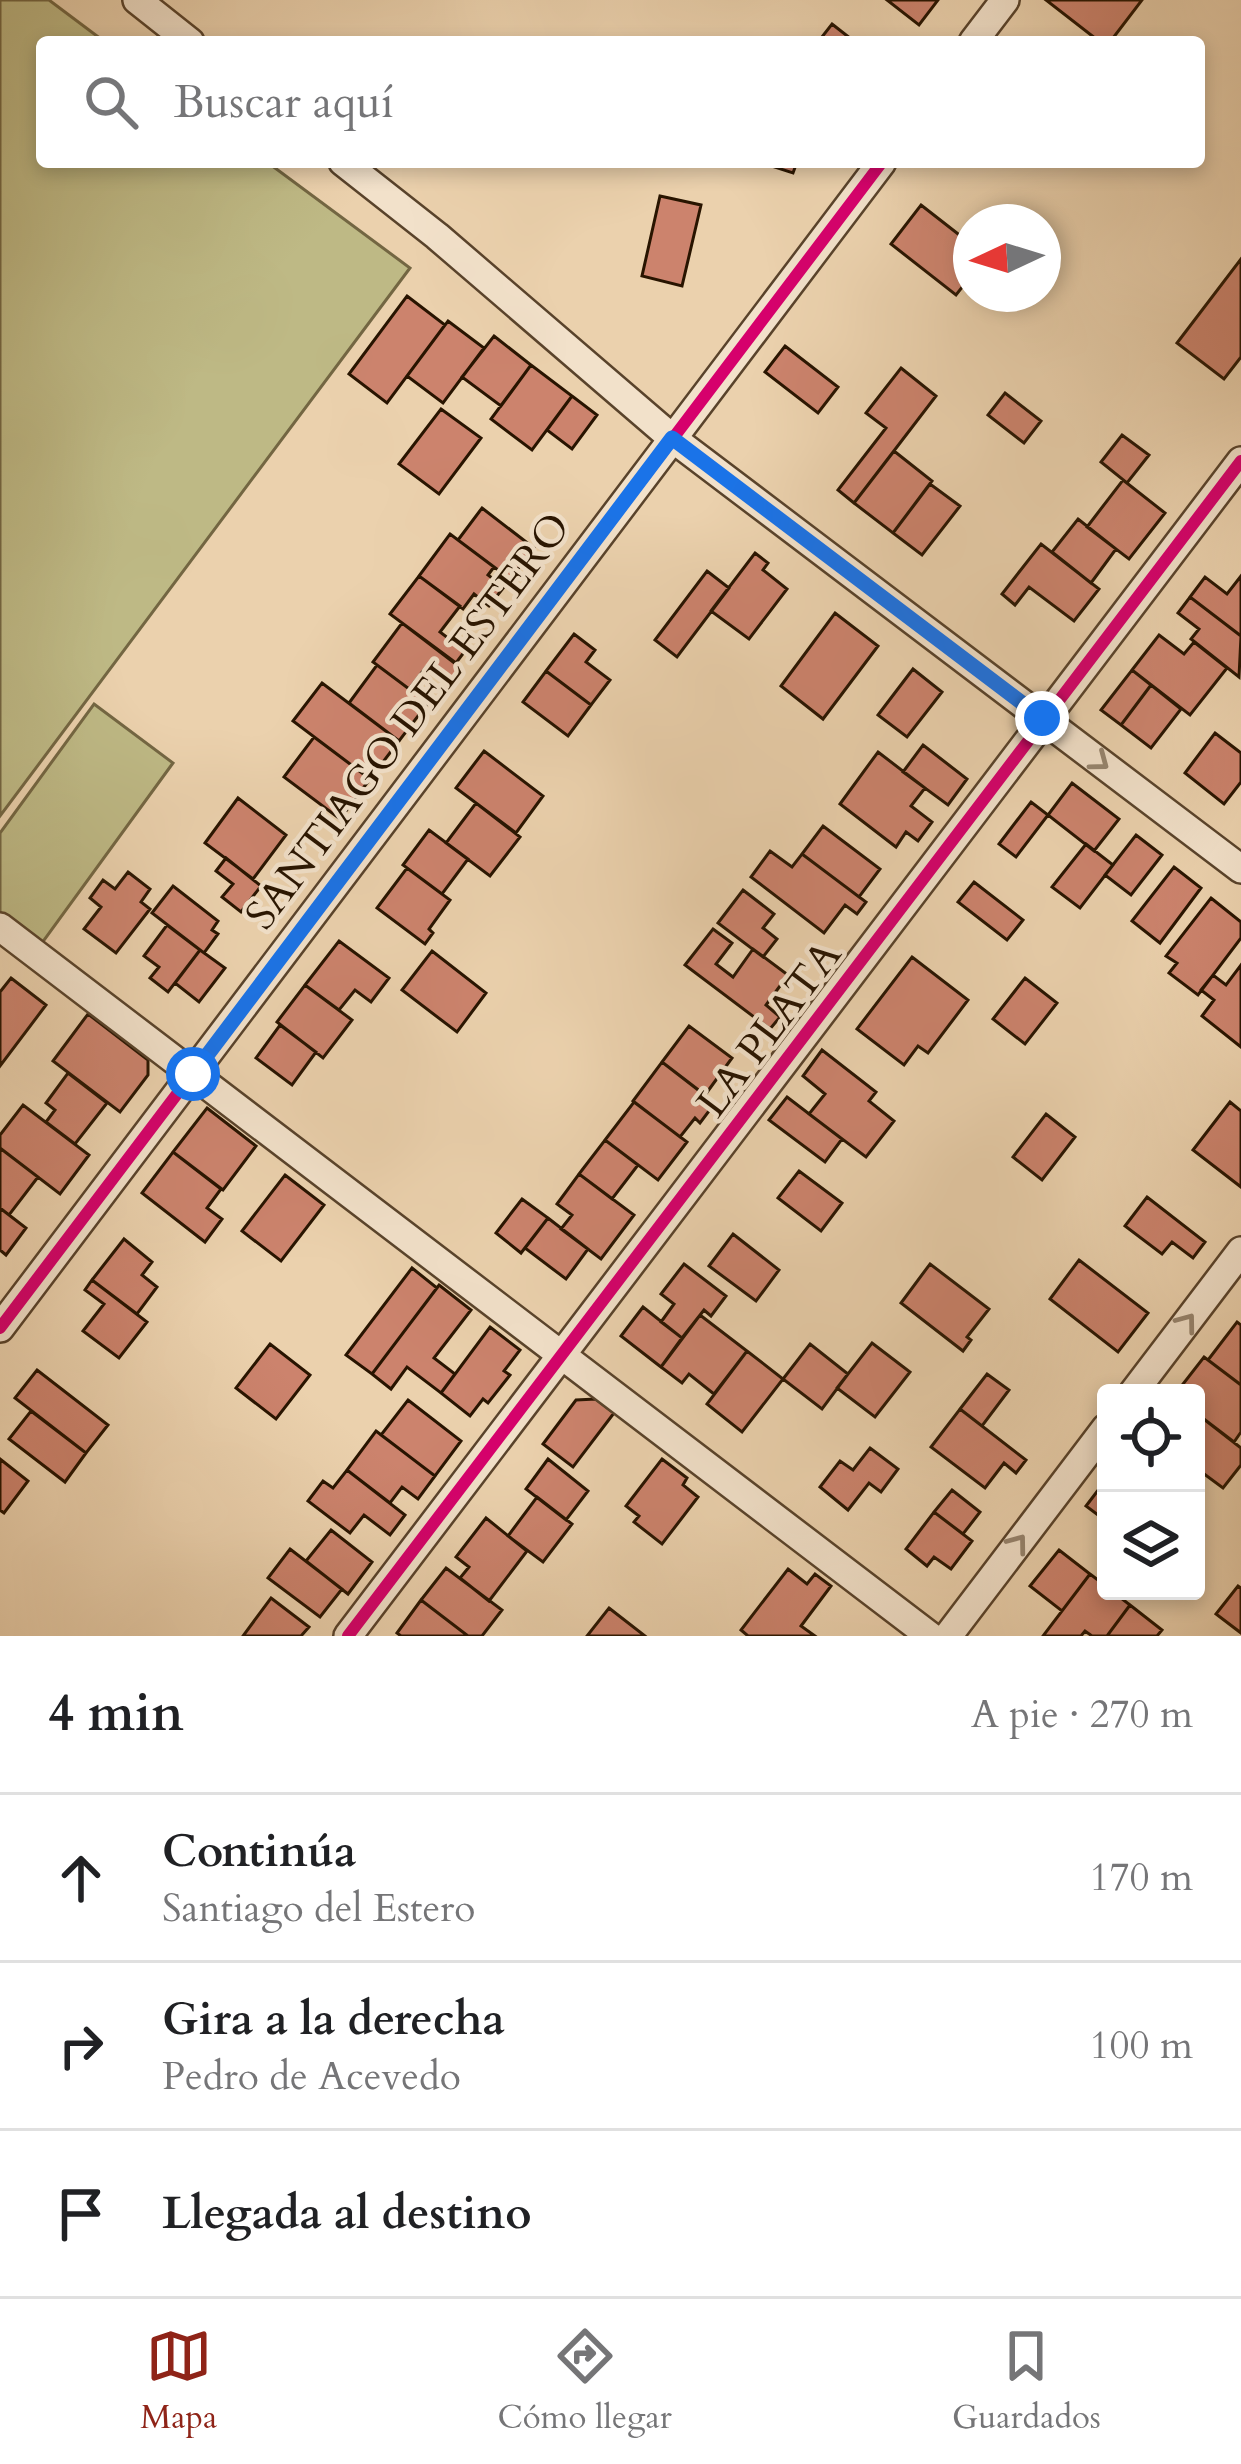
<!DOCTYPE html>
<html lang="es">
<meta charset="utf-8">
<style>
body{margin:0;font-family:Cardo,serif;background:#f6f6f6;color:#202124}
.controls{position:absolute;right:36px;bottom:36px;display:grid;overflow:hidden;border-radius:12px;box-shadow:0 6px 18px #0003}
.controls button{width:108px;height:108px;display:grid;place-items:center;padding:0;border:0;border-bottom:3px solid #e0e0e0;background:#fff;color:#202124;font:60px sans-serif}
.compass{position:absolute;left:953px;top:204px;width:108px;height:108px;border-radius:50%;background:#fff;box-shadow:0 6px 18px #0003;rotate:266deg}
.stop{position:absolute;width:36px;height:36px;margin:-27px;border:9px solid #1a73e8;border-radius:50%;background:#fff}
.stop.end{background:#1a73e8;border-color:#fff;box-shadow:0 3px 12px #0008}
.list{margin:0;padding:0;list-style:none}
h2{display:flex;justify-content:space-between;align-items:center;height:156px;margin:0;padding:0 48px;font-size:51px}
h2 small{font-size:39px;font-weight:400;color:#757577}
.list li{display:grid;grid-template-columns:78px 1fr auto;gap:36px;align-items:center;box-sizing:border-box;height:168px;padding:0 48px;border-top:3px solid #e0e0e0}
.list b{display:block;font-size:45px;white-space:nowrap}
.list p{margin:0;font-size:39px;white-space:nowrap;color:#757577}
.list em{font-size:39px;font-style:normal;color:#757577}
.icon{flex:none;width:66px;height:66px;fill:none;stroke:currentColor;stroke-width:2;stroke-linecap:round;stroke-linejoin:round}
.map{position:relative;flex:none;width:1241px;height:1636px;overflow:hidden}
.search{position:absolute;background:#fff;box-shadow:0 6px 18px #0003;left:36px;right:36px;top:36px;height:132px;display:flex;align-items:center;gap:30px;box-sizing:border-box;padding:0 42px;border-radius:12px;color:#757577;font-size:45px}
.sheet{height:660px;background:#fff}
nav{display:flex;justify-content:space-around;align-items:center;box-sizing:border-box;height:168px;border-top:3px solid #e0e0e0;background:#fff;font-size:33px;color:#757577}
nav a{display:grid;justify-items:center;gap:6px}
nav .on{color:#8f2418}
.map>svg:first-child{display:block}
.green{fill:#beb985;stroke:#736642;stroke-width:3}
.building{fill:#cc836d;stroke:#281400;stroke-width:3}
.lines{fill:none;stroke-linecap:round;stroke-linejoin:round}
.street-casing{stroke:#59432b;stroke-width:32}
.street{stroke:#f2e1ca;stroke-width:27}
.cycleway-casing{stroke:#f2e1ca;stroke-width:20}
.cycleway{stroke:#d6006c;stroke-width:12}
.oneway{stroke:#97856f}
.route{stroke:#1a73e8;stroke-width:15}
.labels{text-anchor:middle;stroke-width:9;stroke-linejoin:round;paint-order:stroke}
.street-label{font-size:42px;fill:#281400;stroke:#f2e1ca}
</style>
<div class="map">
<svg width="1241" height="1636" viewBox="0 0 1241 1636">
<rect width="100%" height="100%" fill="#ebd1ad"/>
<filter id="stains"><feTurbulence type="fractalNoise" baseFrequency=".00167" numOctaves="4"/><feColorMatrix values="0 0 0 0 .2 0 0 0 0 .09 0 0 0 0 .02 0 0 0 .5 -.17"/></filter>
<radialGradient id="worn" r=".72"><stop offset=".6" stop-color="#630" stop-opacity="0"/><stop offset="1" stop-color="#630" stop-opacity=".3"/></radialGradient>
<path class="green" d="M0,0H49L105,42H42V162H267L410,268L0,816Z
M94,704L173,763L42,943L0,912V833Z"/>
<path class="building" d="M887,0H938L919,25Z
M1046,0H1142L1110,42H1100Z
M832,24L855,42H818Z
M759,162H797L793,173Z
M660,196L701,205L682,286L642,276Z
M921,205L971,244V276L956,295L891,244Z
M1241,259V357L1224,379L1177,343Z
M407,296L445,325L387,403L349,374Z
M448,321L484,348L443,403L407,376Z
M494,336L531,365L501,406L462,377Z
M785,346L838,387L818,413L765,372Z
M531,365L572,396L532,450L491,419Z
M901,368L936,396L854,503L838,490L886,428L866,413Z
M1005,393L1041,421L1024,443L988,415Z
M572,396L597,415L572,449L547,430Z
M441,409L481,438L439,494L399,464Z
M1122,435L1149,455L1127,483L1101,462Z
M894,451L932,481L893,533L854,503Z
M1123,480L1165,513L1129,559L1087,527Z
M930,484L960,506L922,555L893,533Z
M482,508L534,548L510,579L458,540Z
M1078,519L1116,549L1091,583L1052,552Z
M450,534L494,567L488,575L504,587L489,606L474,594L463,609L419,576Z
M1041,544L1099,589L1074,621L1029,587L1015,605L1002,594Z
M755,553L768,563L763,570L787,589L749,639L711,611Z
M707,571L729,588L677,657L655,640Z
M419,576L460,606L440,632L465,651L456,663L390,614Z
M1241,576V636L1190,597L1205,577L1227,594Z
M1190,597L1241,636L1239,677L1191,639L1199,629L1178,613Z
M835,613L878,646L823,719L781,686Z
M402,623L461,668L449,684L426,667L409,689L373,662Z
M574,634L595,650L586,662L610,680L591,705L546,671Z
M1159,635L1184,654L1194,642L1227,668L1190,715L1132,670Z
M377,665L428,703L399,741L349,703Z
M913,669L942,692L907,737L878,715Z
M1132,670L1151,685L1121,725L1101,710Z
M546,671L591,705L568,736L523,702Z
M322,683L399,741L370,779L293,721Z
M1151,685L1181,709L1151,748L1121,725Z
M1215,733L1241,753V782L1224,804L1185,773Z
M314,737L370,779L340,819L284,777Z
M923,745L967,779L948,805L903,772Z
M484,751L543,796L516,833L456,788Z
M878,752L925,788L911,806L932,822L918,841L906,832L896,847L840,804Z
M1072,783L1119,819L1094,851L1048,815Z
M238,798L286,835L253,879L205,843Z
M1031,802L1048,815L1016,857L999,844Z
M476,803L520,837L490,876L446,843Z
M823,826L880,869L859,897L802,854Z
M429,830L468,859L442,894L403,865Z
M1136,835L1162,855L1131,895L1105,875Z
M1086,844L1113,865L1080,908L1052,887Z
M770,851L792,867L802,854L866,902L857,914L845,905L824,933L751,877Z
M226,858L261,886L241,912L222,897L233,884L216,871Z
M1174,867L1201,888L1160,943L1132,921Z
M407,868L450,900L429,929L433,933L425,944L377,908Z
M128,872L150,889L141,902L150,909L116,953L84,929L101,907L90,898L103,880L115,889Z
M974,882L1023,920L1007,940L958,902Z
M173,886L218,921L212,930L218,934L204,953L152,913Z
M743,890L774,914L763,928L777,939L763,957L718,923Z
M1211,898L1241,922V938L1198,995L1169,973L1177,963L1166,956Z
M167,925L200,950L168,992L150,978L159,967L144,956Z
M713,929L732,943L716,964L733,977L753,949L788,975L766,1005L780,1017L770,1029L685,965Z
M339,941L389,978L371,1002L355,990L339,1010L305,985Z
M200,950L225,968L199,1002L175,983Z
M432,951L486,993L457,1032L402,990Z
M912,957L968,1000L928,1053L918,1046L904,1065L857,1029Z
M1241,965V1047L1202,1016L1214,1000L1201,990L1213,975L1226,985Z
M11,978L46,1005L0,1066V992Z
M1025,978L1057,1003L1025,1044L993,1019Z
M305,985L352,1020L323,1058L277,1022Z
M88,1014L148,1060V1075L120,1112L53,1061Z
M280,1025L316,1052L292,1085L256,1058Z
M689,1026L732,1058L705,1095L662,1062Z
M822,1050L876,1092L869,1101L894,1121L866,1157L809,1114L825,1094L803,1076Z
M662,1062L715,1103L700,1123L695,1118L680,1137L633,1101Z
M68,1073L107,1103L75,1144L46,1122L55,1110L46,1103Z
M787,1097L842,1139L825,1162L769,1120Z
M634,1102L687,1142L658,1180L605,1140Z
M1230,1102L1241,1111V1187L1193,1150Z
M23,1105L89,1155L60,1194L0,1148V1135Z
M207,1108L256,1146L223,1190L173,1152Z
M1046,1114L1075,1137L1042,1180L1013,1157Z
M605,1140L638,1165L612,1199L579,1174Z
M0,1148L38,1177L9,1215L0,1208Z
M173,1152L221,1189L207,1208L222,1219L205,1242L142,1193Z
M799,1171L842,1203L821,1231L778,1198Z
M579,1174L634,1215L601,1259L561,1229L572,1215L557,1204Z
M285,1175L324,1205L281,1261L242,1231Z
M1147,1197L1205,1242L1193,1258L1172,1242L1162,1254L1125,1226Z
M522,1199L548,1218L521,1253L496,1233Z
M0,1208L26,1228L6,1255L0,1250Z
M548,1218L588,1249L566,1279L525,1248Z
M733,1234L779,1270L756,1301L709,1266Z
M124,1239L152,1262L142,1275L157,1287L137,1314L92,1280Z
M1079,1260L1148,1313L1118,1352L1050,1299Z
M684,1264L726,1296L711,1316L704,1310L682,1338L661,1322L674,1304L661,1294Z
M930,1264L989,1309L967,1337L971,1340L963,1351L901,1303Z
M412,1268L437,1288L372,1374L346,1355Z
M92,1280L147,1322L119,1358L83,1331L104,1304L85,1290Z
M439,1285L471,1310L434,1358L455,1374L441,1393L407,1367L391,1389L372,1374Z
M643,1307L682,1338L661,1367L621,1336Z
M700,1315L747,1351L714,1394L689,1374L682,1383L661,1367Z
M1237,1322L1241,1325V1385L1208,1360Z
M490,1327L520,1350L504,1371L510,1375L488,1403L483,1399L470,1416L441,1393Z
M872,1343L910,1372L875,1417L837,1388Z
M270,1344L310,1375L276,1419L236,1388Z
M810,1344L848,1374L822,1409L783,1379Z
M747,1351L783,1379L742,1432L707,1404Z
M1204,1357L1241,1385V1432L1234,1442L1196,1413V1393H1176Z
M37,1370L108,1425L86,1453L15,1398Z
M987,1374L1009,1390L982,1426L960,1409Z
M596,1399L614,1413L573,1467L543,1444L576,1400Z
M408,1400L461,1441L435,1476L381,1435Z
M960,1409L1026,1460L1016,1473L1004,1463L985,1488L931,1447Z
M31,1411L86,1453L65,1482L9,1439Z
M1196,1413L1241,1448V1465L1223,1488L1196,1468Z
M376,1431L435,1476L418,1499L402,1487L390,1503L347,1470Z
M870,1448L898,1469L881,1492L869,1483L848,1510L820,1487L840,1461L853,1470Z
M0,1459L28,1481L4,1513L0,1510Z
M548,1459L588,1491L566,1520L526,1489Z
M662,1459L687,1478L683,1485L698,1497L662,1544L634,1522L639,1516L626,1506Z
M347,1470L405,1515L390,1535L364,1515L350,1533L308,1501L323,1481L333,1488Z
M1099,1489L1106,1495V1521L1086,1506Z
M952,1490L980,1512L963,1534L934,1512Z
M537,1497L572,1524L543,1562L508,1536Z
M934,1512L972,1541L951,1569L934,1557L927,1566L906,1549Z
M486,1518L527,1551L489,1601L460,1578L469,1567L456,1557Z
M331,1530L372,1562L348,1594L306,1561Z
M290,1549L342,1589L320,1617L268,1578Z
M1059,1550L1090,1574L1062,1611L1030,1586Z
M446,1568L502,1610L482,1636H468L421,1600Z
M788,1569L807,1584L815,1574L831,1586L801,1626L815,1636H748L741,1630Z
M1090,1574L1106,1586V1591H1112L1130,1605L1107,1636H1092L1085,1631L1081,1636H1043Z
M1238,1586L1241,1588V1633L1216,1614Z
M271,1598L309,1627L301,1636H243Z
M421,1600L468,1636H401L397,1633Z
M1130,1605L1162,1630L1157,1636H1107Z
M609,1608L645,1636H587Z"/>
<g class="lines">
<g class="street-casing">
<path id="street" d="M137,0L190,42
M973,42L1005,0
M343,162L437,236L672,438L1241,869
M0,927L930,1636
M0,1328L882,162
M1133,1393L1241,1251
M348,1636L1241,461
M948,1636L1106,1428"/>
</g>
<use href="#street" class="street"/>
<g class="cycleway-casing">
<path id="cycleway" d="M0,1328L882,162
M348,1636L1241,461"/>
</g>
<use href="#cycleway" class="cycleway"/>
</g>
<defs><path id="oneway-chevron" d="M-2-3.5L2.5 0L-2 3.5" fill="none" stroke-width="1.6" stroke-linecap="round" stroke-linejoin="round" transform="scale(3)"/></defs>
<g class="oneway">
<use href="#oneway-chevron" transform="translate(1100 762) rotate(37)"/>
<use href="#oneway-chevron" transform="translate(1187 1322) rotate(-53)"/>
<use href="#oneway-chevron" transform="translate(1018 1543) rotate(-53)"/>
</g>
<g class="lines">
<path class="route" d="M193,1074L672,438L1042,718"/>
</g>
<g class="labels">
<g class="street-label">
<text transform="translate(407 720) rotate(-53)" y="15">SANTIAGO DEL ESTERO</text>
<text transform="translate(768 1028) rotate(-53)" y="15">LA PLATA</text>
</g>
</g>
<rect width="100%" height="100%" filter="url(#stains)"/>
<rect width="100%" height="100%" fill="url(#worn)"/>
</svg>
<div class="controls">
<button><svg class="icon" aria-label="locate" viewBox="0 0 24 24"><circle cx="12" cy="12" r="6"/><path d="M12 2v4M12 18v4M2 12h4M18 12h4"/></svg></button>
<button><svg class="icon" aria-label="layers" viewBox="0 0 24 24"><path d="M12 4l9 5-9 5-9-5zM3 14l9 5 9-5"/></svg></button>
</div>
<svg class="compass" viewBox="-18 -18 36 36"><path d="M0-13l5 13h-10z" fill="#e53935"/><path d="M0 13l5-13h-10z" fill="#757577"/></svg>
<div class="stop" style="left:193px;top:1074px"></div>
<div class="stop end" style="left:1042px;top:718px"></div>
<div class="search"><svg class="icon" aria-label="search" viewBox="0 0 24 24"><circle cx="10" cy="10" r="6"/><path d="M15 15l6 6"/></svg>Buscar aquí</div>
</div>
<section class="sheet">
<h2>4 min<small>A pie · 270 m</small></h2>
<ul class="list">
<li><svg class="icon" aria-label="ahead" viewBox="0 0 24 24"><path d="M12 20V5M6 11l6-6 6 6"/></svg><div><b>Continúa</b><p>Santiago del Estero</p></div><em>170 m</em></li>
<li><svg class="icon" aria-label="right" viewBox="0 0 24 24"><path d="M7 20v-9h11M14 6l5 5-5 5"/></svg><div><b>Gira a la derecha</b><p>Pedro de Acevedo</p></div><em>100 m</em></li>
<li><svg class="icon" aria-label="arrive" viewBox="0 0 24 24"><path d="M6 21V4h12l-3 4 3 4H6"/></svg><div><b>Llegada al destino</b></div></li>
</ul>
</section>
<nav>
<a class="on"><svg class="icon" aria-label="map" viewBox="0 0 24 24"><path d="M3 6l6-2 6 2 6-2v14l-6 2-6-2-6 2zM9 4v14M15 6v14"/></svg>Mapa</a>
<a><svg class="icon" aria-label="directions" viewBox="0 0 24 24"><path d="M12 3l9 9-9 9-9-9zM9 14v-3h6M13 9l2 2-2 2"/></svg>Cómo llegar</a>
<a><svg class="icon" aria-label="saved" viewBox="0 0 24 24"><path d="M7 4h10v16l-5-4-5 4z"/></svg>Guardados</a>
</nav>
